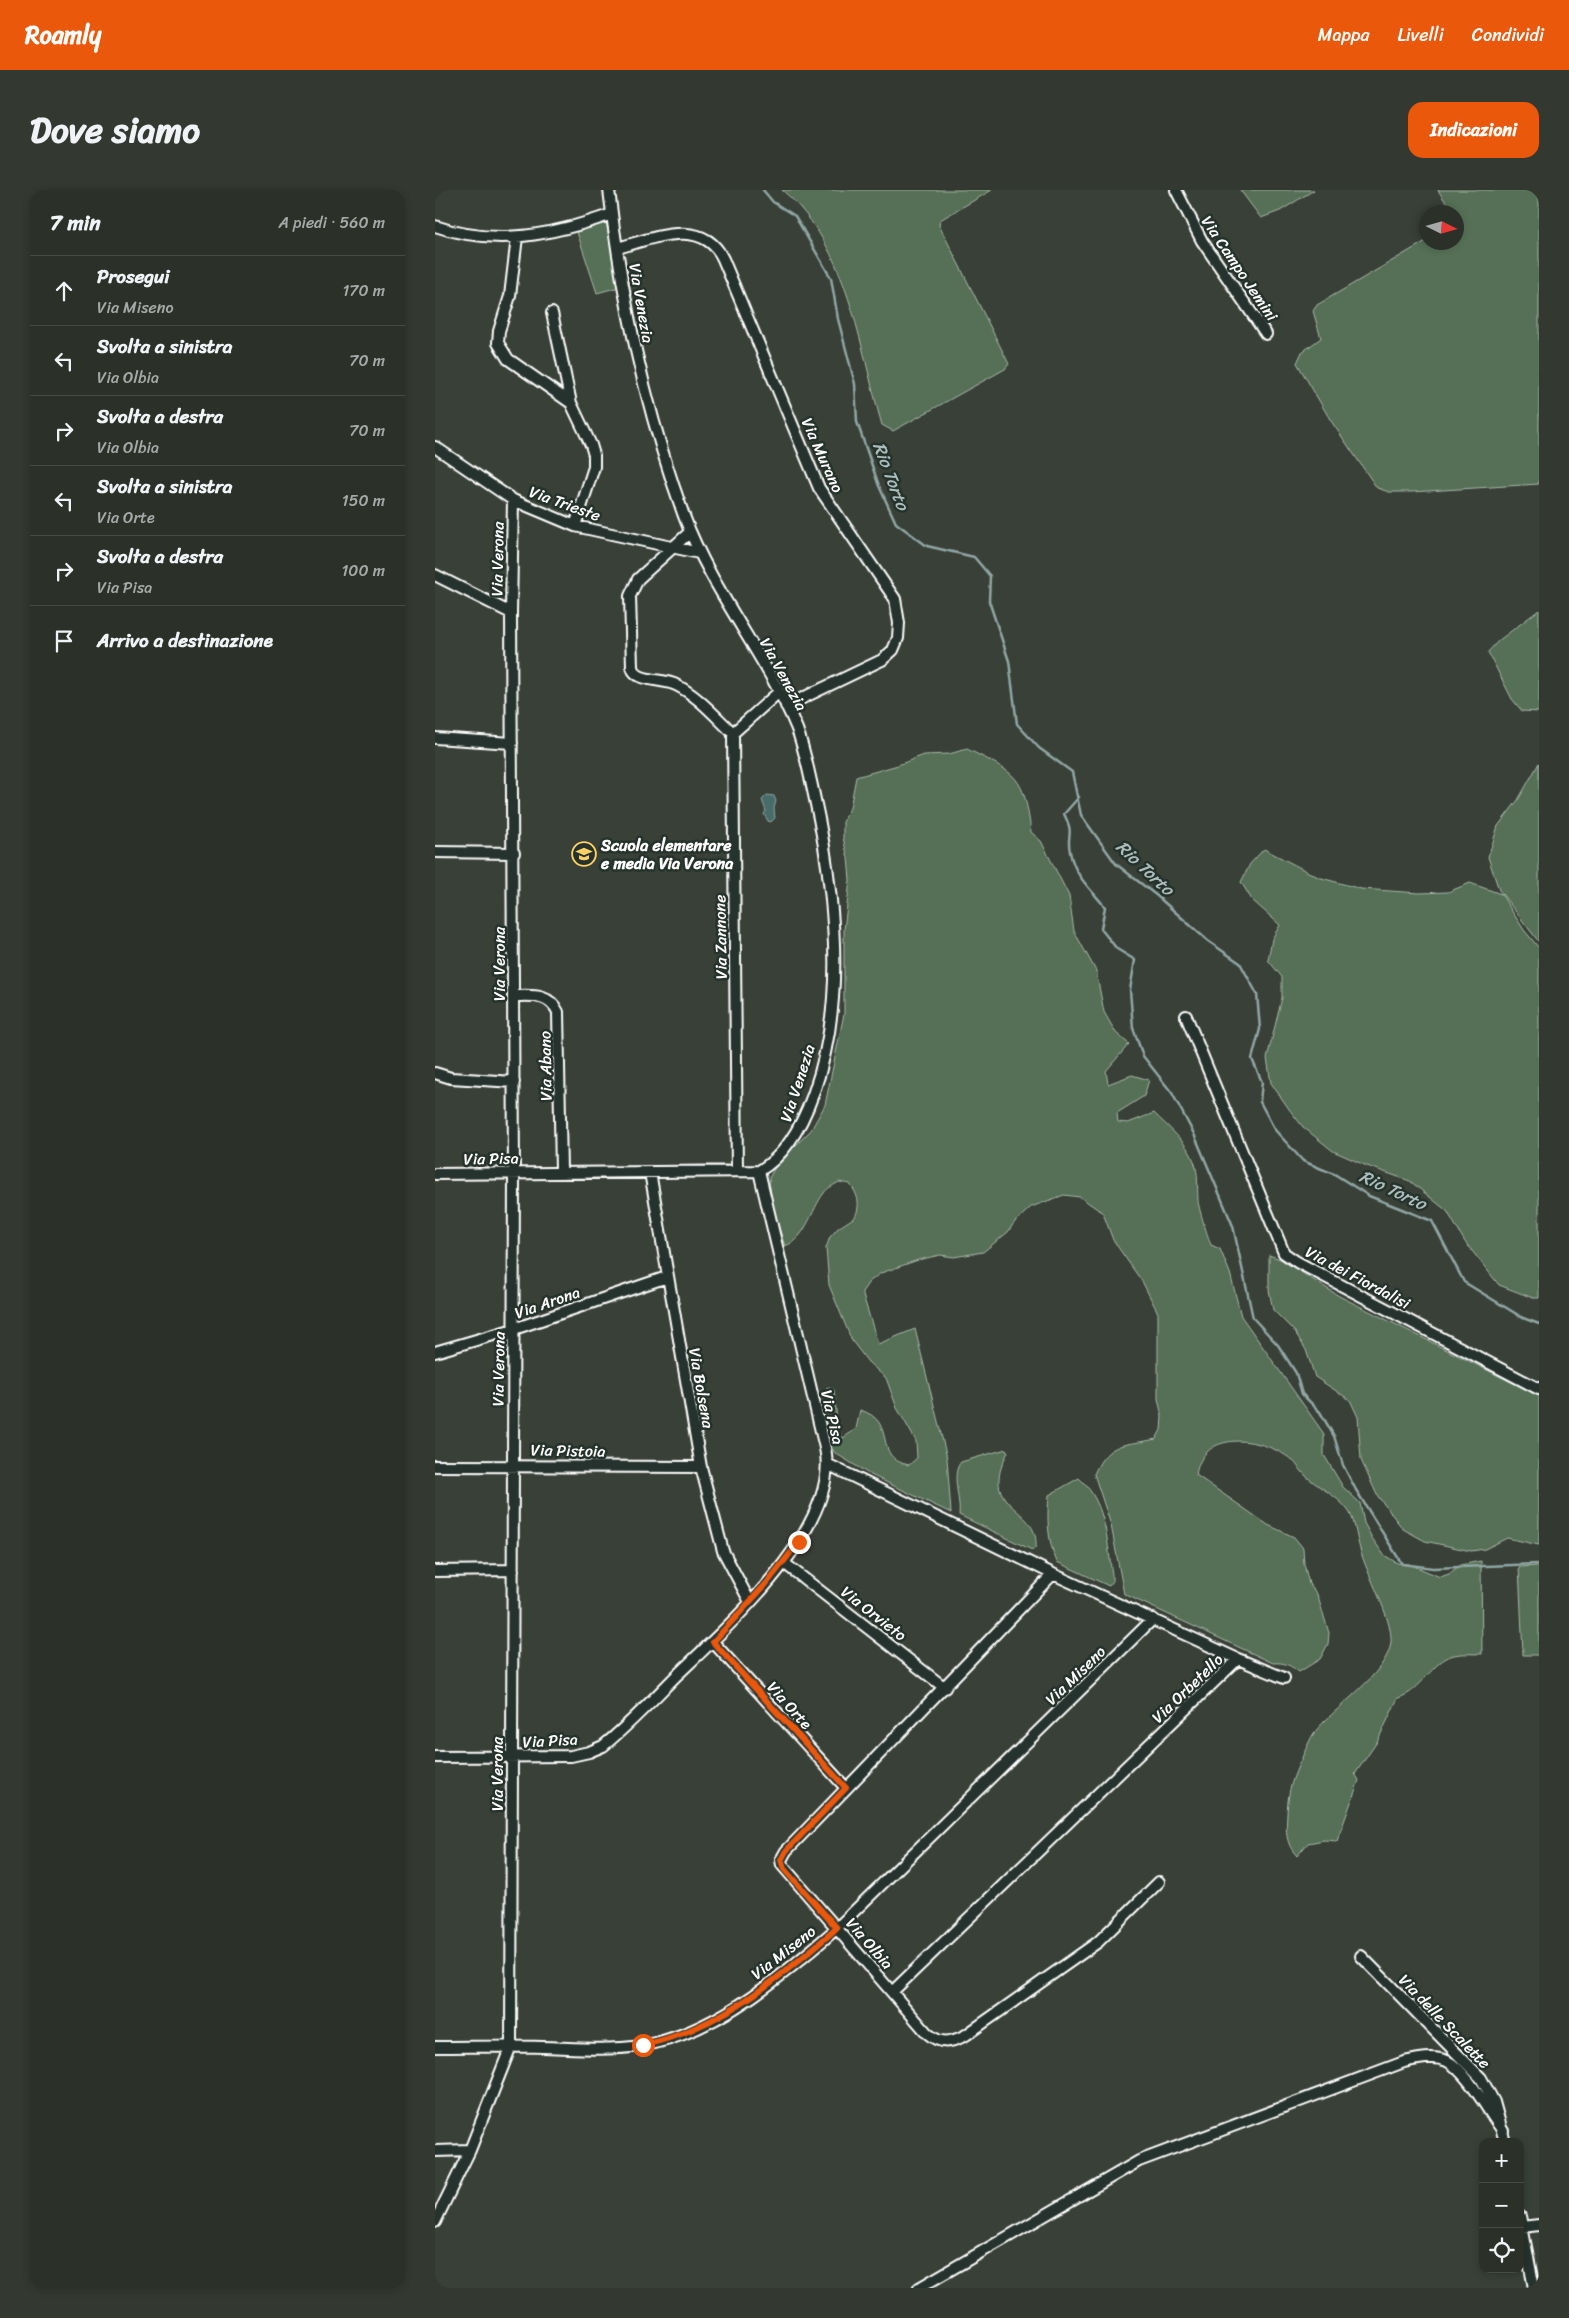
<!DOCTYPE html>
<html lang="it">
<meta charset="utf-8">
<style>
body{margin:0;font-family:Sriracha,sans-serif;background:#333831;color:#f1f3f6}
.controls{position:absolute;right:15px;bottom:15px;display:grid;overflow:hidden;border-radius:10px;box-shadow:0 2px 8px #0003}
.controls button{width:45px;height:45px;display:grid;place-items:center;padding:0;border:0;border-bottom:1px solid #474b46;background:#2b3029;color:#f1f3f6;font:25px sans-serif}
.compass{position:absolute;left:984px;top:15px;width:45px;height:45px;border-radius:50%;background:#2b3029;box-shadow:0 2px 8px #0003;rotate:95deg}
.stop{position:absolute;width:15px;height:15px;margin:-11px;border:4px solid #ea580c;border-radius:50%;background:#fff}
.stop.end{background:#ea580c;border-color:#fff;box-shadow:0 1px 5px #0008}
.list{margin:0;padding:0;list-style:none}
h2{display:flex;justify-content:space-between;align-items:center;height:65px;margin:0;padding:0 20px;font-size:21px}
h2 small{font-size:16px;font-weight:400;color:#a6a9a8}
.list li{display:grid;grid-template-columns:32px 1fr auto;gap:15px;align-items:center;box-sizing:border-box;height:70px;padding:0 20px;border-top:1px solid #474b46}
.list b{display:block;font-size:19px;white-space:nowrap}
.list p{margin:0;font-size:16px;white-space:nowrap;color:#a6a9a8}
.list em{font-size:16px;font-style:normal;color:#a6a9a8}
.icon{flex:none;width:28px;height:28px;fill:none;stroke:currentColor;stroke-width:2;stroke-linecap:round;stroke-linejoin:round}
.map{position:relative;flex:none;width:1104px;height:2098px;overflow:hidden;border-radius:15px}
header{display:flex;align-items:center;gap:30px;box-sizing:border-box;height:70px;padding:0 25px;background:#ea580c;color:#fff}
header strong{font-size:24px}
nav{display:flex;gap:28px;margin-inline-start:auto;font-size:18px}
.intro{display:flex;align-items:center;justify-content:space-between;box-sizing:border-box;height:120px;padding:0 30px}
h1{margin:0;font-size:35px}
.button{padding:12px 22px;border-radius:15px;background:#ea580c;color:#fff;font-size:18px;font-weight:700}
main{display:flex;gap:30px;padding:0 30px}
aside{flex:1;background:#2b3029;border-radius:15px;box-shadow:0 2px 8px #0003}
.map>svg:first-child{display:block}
.green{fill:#557057;stroke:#aab8ab}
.water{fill:#476c6a;stroke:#91a7a6}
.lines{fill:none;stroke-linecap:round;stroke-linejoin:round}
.stream{stroke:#91a7a6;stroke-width:2.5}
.minor-casing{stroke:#fff;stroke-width:14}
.minor{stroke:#26332d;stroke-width:10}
.route{stroke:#ea580c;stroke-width:6}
.labels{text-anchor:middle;stroke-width:5;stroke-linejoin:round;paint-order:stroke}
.street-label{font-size:16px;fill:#fff;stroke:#26332d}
.poi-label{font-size:16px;font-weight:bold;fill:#fff;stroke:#26332d;text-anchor:start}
.water-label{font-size:18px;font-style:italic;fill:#acbdbc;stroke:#26332d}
</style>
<header>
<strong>Roamly</strong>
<nav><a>Mappa</a><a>Livelli</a><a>Condividi</a></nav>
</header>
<div class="intro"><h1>Dove siamo</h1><a class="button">Indicazioni</a></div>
<main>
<aside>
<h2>7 min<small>A piedi · 560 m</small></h2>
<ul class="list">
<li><svg class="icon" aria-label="ahead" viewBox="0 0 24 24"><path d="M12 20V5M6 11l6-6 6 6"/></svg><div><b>Prosegui</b><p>Via Miseno</p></div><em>170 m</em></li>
<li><svg class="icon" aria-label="left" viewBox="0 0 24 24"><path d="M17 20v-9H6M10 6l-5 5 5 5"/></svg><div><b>Svolta a sinistra</b><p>Via Olbia</p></div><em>70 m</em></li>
<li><svg class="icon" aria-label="right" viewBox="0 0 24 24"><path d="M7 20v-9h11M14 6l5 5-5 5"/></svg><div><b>Svolta a destra</b><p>Via Olbia</p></div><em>70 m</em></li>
<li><svg class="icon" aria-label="left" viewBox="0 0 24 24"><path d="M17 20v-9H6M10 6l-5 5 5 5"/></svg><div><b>Svolta a sinistra</b><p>Via Orte</p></div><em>150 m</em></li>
<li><svg class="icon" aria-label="right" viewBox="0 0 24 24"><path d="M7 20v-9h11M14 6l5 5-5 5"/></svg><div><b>Svolta a destra</b><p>Via Pisa</p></div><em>100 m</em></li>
<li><svg class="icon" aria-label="arrive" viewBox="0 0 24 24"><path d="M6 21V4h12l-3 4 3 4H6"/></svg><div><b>Arrivo a destinazione</b></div></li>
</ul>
</aside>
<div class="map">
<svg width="1104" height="2098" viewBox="0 0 1104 2098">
<rect width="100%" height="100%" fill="#394037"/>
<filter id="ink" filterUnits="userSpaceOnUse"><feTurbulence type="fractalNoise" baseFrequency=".02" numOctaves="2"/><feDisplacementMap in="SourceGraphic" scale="10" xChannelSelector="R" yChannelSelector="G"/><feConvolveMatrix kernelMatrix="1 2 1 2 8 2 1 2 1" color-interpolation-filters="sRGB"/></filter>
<g filter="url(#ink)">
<path class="green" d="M347,0H557L505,30L504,35L574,174L570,179L458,241L447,235C424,156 414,56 347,0Z
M805,0H879L845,21L826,28Z
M1003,0H1104V294L976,302H954L942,298L896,231L862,173L867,162L886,148L878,121L882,115L991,51L992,52H1022V22H1017Z
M168,31L171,32L184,97L162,103L141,39Z
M1104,420V522L1087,521L1077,509L1053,462L1063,451Z
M532,559C582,584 589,585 596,642L606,651L634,706L639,741L661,781L669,822L681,843L694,854L671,881L673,894L697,885L714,890L709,906L682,923L683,932L693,933L719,923C733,937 752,952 759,971C764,984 762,996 763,1010C763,1017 773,1047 776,1055L785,1059L795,1083L806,1126L889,1244V1265L908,1297L925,1313L929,1333L937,1348L949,1365L962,1373L974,1374L1005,1387L1014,1384L1025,1375L1046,1371L1047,1464C1038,1464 1027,1463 1019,1465C996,1471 988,1501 963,1508L942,1552L920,1584L924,1590L902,1651L889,1650L873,1653L862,1666C850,1653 851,1641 852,1624C853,1598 858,1587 869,1563C872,1557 875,1549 879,1543C897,1519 953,1484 956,1452C958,1429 931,1383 925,1359C921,1347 920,1328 912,1319C901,1305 884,1298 871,1286C865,1280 860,1271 853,1267C824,1247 768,1239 761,1285L833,1335L859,1347L868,1358L869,1374L874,1394L882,1404L894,1443L893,1454L885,1469L864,1482C855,1475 849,1472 838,1473L689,1404L676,1335L659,1284C674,1250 690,1256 721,1249L726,1240L727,1226L723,1209V1123L708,1093L678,1050L668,1023L645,1007L629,1005L596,1017L579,1033L573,1042L548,1062L519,1067L505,1065L483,1070L446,1083L434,1092L427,1102L443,1154L480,1139L512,1268L516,1323L434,1284L400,1263L393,1253L390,1242L388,1212L392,1197L399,1200L403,1241L408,1248L421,1239L425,1220C464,1231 436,1268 474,1275L482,1268L481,1251L462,1218L451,1188L433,1172L417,1151L394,1095L391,1058L395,1047L403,1038L420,1027C426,1014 423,1005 415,994L404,992C399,995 392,998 389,1003C376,1020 371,1049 350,1056L337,1017L334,988L342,974L376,940L390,915L409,824V740L415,690L413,668L408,648V632L415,618L421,587L463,575L489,565L514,564Z
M1104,573V752L1064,700L1053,667L1063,636L1083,610Z
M829,659L883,687L926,699L984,703L1013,702L1035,693L1066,704L1089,740L1104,758V1108H1098L1064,1095L1030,1052L1012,1021L975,991L932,976L898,961L868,937L854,919L836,893L832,868L847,808V787L833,770L837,749L845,735L817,710L806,692L815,674Z
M834,1065L845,1069L904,1106L1104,1206V1355L1072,1348L1050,1359L1036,1361L990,1351L968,1339L942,1305L926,1270L923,1227L915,1210L880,1187L871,1160L860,1142L838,1120L834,1100Z
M571,1259L573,1262C541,1321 604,1314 601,1357L597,1360L524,1325C526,1307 515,1285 526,1272Z
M644,1288C673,1314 672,1355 678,1391L674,1396L622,1372C612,1350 612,1328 614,1305Z
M1104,1376V1465H1088L1084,1377Z"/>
<path class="water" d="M332,605L339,606L341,611L339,618L340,628L336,632L333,631L329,624L331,621L327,610Z"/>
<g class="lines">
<path class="stream" d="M328,0L338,12L360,26L396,88L403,129L420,194L422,232L444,296L461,333L492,356L539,367L555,386L554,411L574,471L582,534L604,558L637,582L646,625L681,674L722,706L773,751L805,773L822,804L825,839L817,869L827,892L825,912L840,940L868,971L901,985L934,1006L997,1031L1029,1092L1088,1128L1104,1134
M644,607L629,624C640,645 631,644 635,662C640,687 655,698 670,717L666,739L682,759L700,770L695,800L698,838L708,866L737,903L759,944L798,1036L818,1128L843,1155L861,1183L867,1204L885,1222L899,1246L908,1275L921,1300L967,1374L998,1378L1104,1374"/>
<g class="minor-casing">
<path id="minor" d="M174,0C187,111 211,221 249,326C277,402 331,465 362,539C370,561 374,583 379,605C393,667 403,745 398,808C394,862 374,952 324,981
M741,0L767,51L831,144
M0,36C61,57 118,45 177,24
M82,47L75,106L64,141L63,153L73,169L136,213L156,255L159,265V277L140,336
M182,58C217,49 268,26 288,69L384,298L460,409L464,433L463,448L458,460L447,470L351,516
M117,123L136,213
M0,257L78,310L140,336L264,363
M255,342L203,389L195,406L197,477C201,493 228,488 241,495C262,505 281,527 298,543
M0,385L76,423
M0,548L77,553
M0,662L79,663
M79,806C97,806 114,803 123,822L126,981
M751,826L849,1063L862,1072L1104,1199
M0,883L16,888L79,892
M302,981L298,543L344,502
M215,982L266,1277L288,1361L315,1412
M0,984L324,981L390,1258C407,1336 293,1436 242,1485C218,1509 194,1535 168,1556L154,1562L136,1566L0,1567
M0,1162L79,1139L232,1087
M392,1274L618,1384L803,1469L458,1801
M0,1276L266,1277
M349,1373L510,1498
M0,1381L78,1380
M618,1384L351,1661L346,1670L347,1675L492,1843C506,1855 515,1853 531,1845L663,1752L724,1692
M278,1452L411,1598
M803,1469L849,1488
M926,1766L1046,1888L1059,1912L1070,1952
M0,1857C36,1857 71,1856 107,1857C144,1858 183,1862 220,1853C288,1837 351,1783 402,1738L718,1429
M0,1961L35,1960
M1085,2026L1099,2098
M0,2032L35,1960L76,1856L79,983L76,423L78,310
M1087,2037L1104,2035
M484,2098L704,1971L969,1872C982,1869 999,1865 1012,1871C1032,1881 1054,1923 1068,1941"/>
</g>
<use href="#minor" class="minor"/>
</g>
</g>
<g class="lines" filter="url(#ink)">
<path class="route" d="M208,1855C283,1840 346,1787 402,1738L349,1679L346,1670L351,1661L411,1598L278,1452L332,1393L364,1352"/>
</g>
<defs>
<g id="school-ring" transform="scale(1.25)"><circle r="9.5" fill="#26332d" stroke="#ffd166" stroke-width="1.5"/><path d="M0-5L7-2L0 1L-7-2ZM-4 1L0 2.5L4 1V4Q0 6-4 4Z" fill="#ffd166"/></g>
</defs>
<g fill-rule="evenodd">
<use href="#school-ring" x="149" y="664"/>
</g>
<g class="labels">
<g class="street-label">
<text transform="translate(805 78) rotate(56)" y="6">Via Campo Jemini</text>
<text transform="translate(207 113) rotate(80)" y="6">Via Venezia</text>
<text transform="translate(388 265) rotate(66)" y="6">Via Murano</text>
<text transform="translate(130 313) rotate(20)" y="6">Via Trieste</text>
<text transform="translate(62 369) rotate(-89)" y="6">Via Verona</text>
<text transform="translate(349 484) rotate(61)" y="6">Via Venezia</text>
<text transform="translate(285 747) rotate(-91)" y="6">Via Zannone</text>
<text transform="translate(64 774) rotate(-90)" y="6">Via Verona</text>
<text transform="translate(110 876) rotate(-91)" y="6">Via Abano</text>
<text transform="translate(362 893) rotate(-72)" y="6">Via Venezia</text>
<text transform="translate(56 968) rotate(-1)" y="6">Via Pisa</text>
<text transform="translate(923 1087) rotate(28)" y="6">Via dei Fiordalisi</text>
<text transform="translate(112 1112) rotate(-19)" y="6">Via Arona</text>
<text transform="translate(63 1179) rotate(-89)" y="6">Via Verona</text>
<text transform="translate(267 1198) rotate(80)" y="6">Via Bolsena</text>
<text transform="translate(398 1227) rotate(77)" y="6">Via Pisa</text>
<text transform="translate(133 1260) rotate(1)" y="6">Via Pistoia</text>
<text transform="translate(439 1423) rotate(38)" y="6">Via Orvieto</text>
<text transform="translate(640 1485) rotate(-44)" y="6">Via Miseno</text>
<text transform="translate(752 1498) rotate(-44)" y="6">Via Orbetello</text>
<text transform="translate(355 1515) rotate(48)" y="6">Via Orte</text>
<text transform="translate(115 1550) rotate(-3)" y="6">Via Pisa</text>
<text transform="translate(62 1584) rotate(-90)" y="6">Via Verona</text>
<text transform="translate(435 1753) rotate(49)" y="6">Via Olbia</text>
<text transform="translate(348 1762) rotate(-38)" y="6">Via Miseno</text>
<text transform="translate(1010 1831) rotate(46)" y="6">Via delle Scalette</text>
</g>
<g class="poi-label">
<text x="166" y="661">Scuola elementare<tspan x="166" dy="18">e media Via Verona</tspan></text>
</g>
<g class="water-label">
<text transform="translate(456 286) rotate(69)" y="6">Rio Torto</text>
<text transform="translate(710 678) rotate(43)" y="6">Rio Torto</text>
<text transform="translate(958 1000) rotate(25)" y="6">Rio Torto</text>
</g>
</g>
</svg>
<div class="controls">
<button>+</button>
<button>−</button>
<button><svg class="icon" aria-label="locate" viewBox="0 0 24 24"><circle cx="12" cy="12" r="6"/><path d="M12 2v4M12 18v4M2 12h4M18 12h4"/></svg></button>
</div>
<svg class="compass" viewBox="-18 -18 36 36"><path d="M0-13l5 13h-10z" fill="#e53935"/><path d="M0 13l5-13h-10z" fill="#a6a9a8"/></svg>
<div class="stop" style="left:208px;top:1855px"></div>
<div class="stop end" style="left:364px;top:1352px"></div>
</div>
</main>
